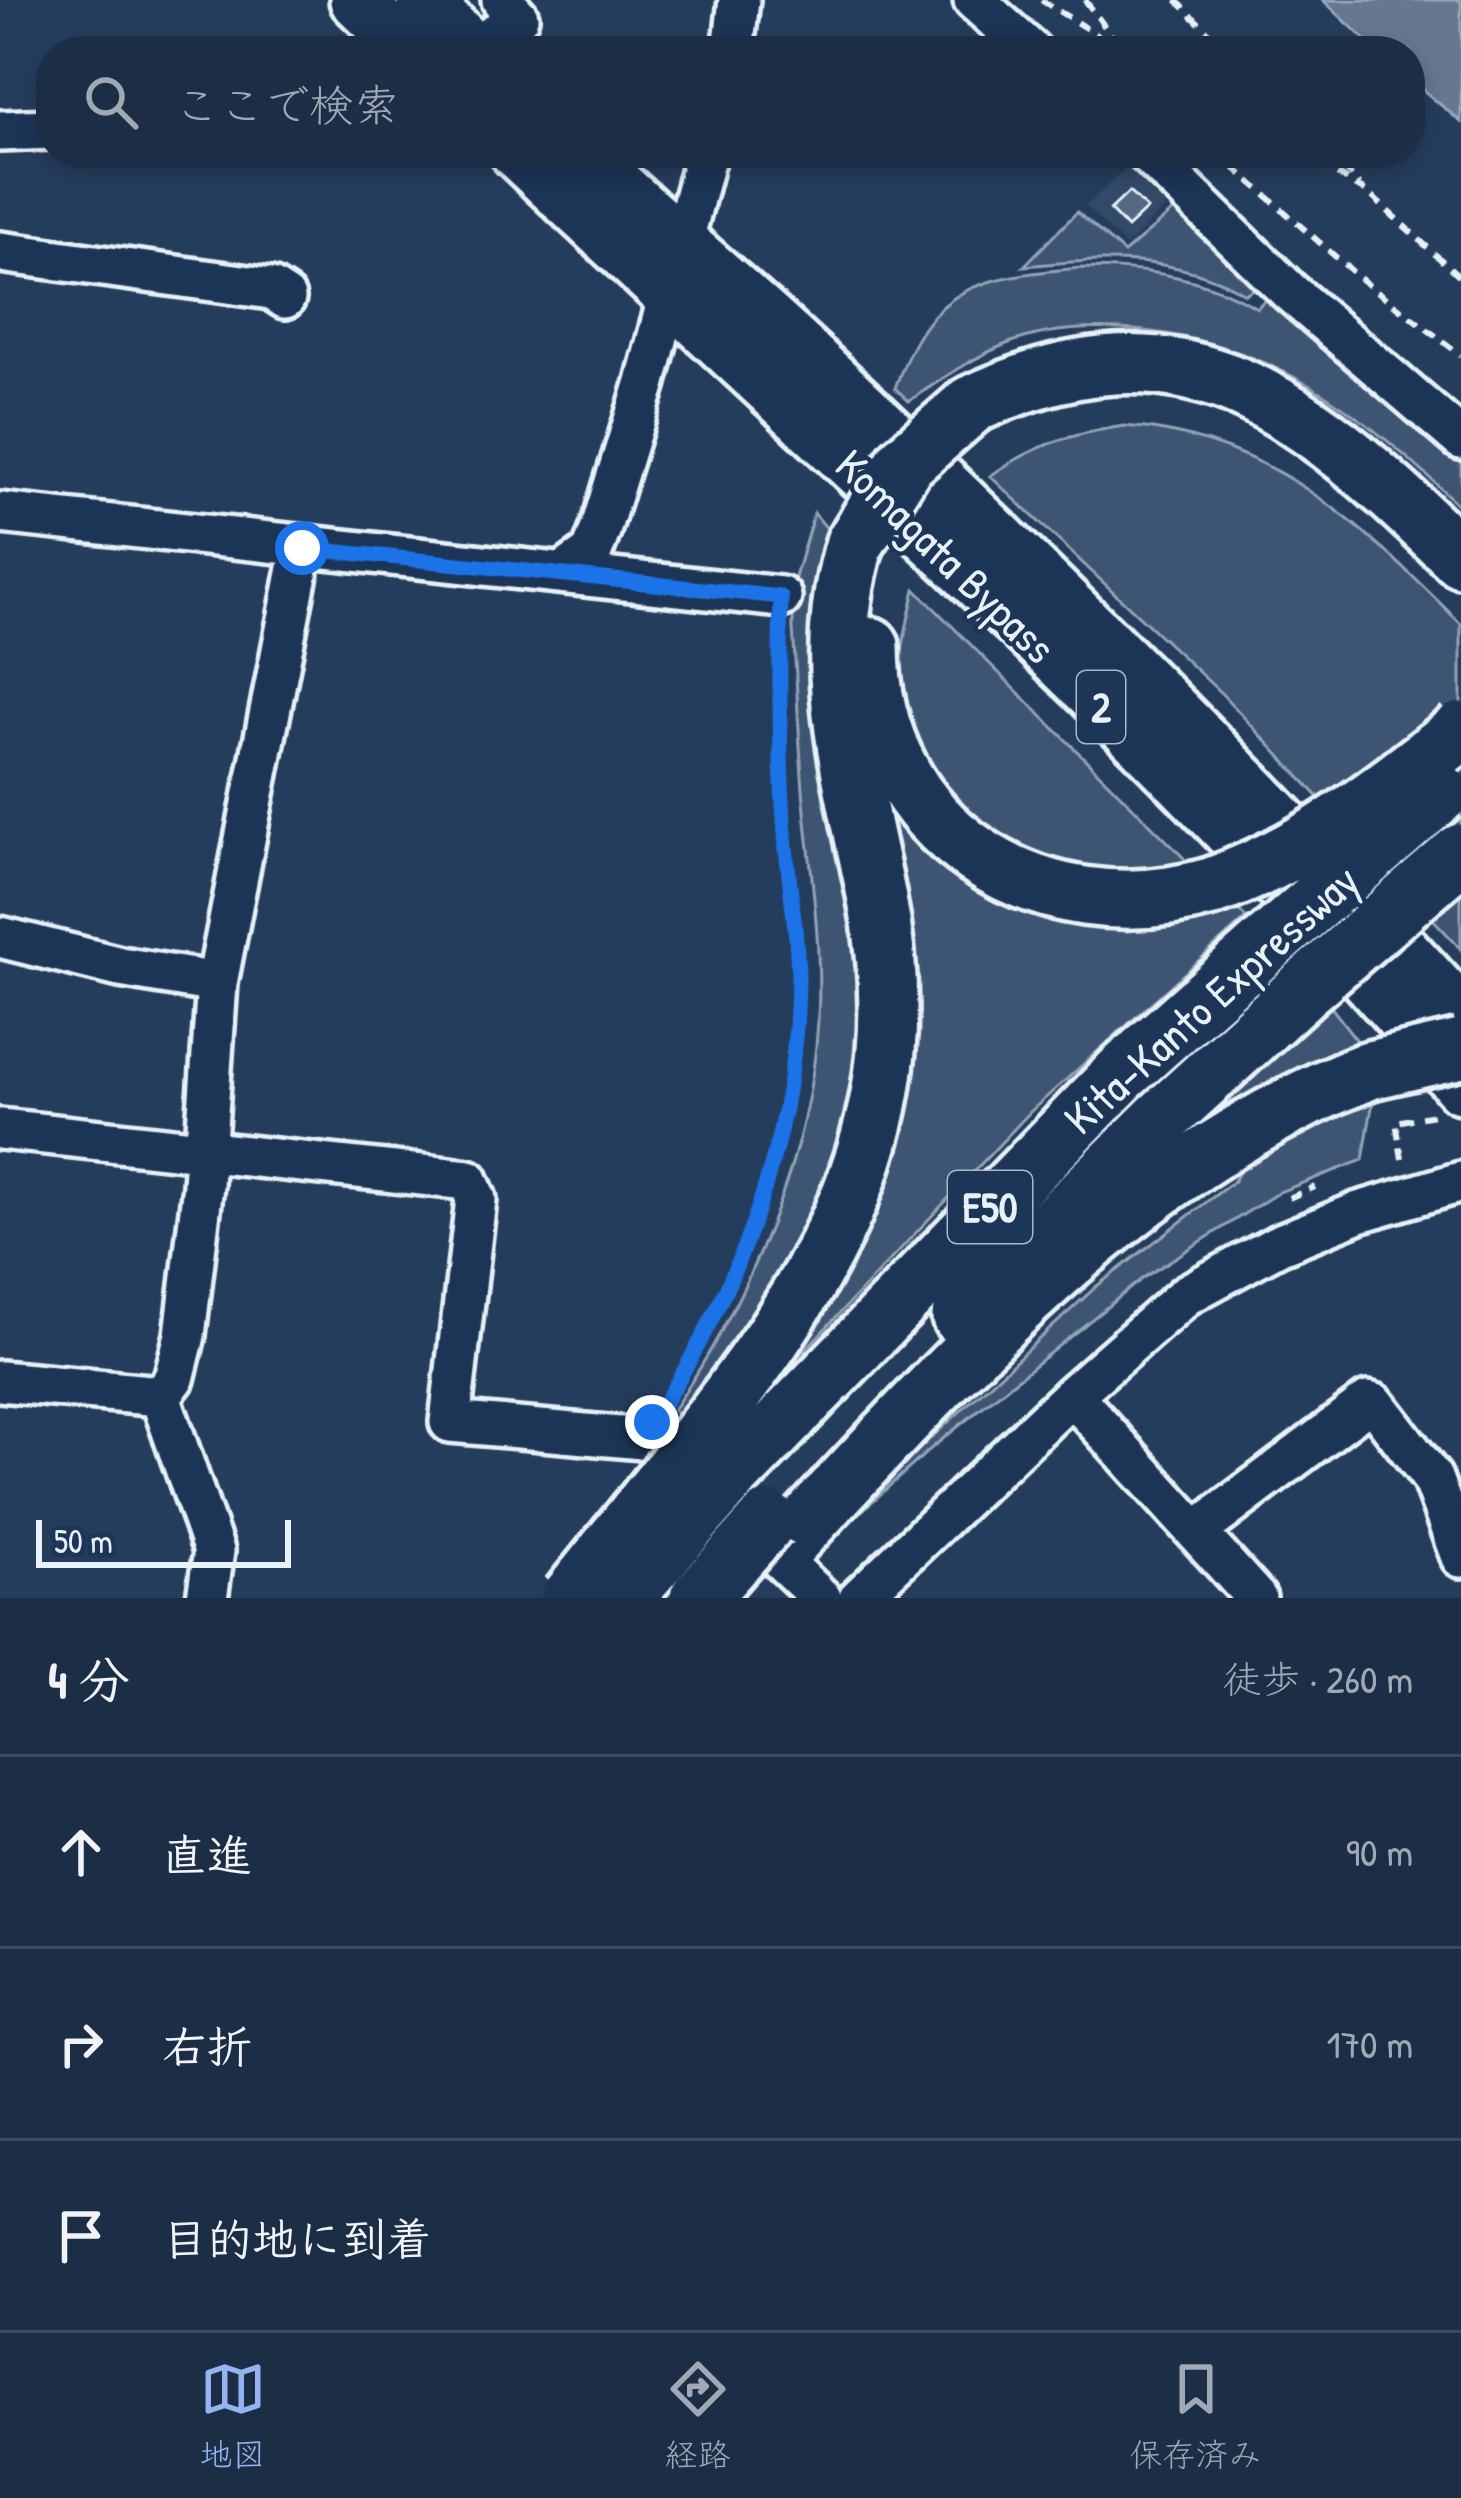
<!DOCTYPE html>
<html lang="ja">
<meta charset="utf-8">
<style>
body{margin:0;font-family:"Patrick Hand","Klee One",sans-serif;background:#25364d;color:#f1f3f6}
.scale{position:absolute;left:36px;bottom:30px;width:255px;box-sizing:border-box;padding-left:12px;border:6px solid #e8f1f8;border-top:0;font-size:33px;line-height:42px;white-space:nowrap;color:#e8f1f8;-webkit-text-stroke:9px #1d3557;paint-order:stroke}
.stop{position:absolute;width:36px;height:36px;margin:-27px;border:9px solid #1a73e8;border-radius:50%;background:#fff}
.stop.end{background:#1a73e8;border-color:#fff;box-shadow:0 3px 12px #0008}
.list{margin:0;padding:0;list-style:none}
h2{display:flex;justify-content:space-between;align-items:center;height:156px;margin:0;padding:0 48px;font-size:51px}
h2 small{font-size:39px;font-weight:400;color:#a0a8b3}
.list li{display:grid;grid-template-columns:78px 1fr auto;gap:36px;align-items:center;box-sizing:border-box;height:192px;padding:0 48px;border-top:3px solid #3a4a5f}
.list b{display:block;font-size:45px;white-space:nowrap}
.list em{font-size:39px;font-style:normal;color:#a0a8b3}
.icon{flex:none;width:66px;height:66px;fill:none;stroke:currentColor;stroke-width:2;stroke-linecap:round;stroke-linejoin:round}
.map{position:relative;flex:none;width:1461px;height:1598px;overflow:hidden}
.search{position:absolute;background:#1c2e46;box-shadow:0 6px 18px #0003;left:36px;right:36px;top:36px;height:132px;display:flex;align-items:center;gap:30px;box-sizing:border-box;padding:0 42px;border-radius:48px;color:#a0a8b3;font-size:45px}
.sheet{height:732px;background:#1c2e46}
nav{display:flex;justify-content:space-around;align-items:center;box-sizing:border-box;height:168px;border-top:3px solid #3a4a5f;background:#1c2e46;font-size:33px;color:#a0a8b3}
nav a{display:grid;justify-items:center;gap:6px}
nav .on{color:#95b2f1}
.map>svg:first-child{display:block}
.built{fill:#334a68}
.green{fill:#3e5472;stroke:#93a2b5;stroke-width:3}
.water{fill:#657890;stroke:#99a8ba;stroke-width:3}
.building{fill:#536782;stroke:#e8f1f8;stroke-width:3}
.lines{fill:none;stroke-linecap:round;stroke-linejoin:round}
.minor-casing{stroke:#e8f1f8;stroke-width:48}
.major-casing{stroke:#e8f1f8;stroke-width:60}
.highway-casing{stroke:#e8f1f8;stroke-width:66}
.path{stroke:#e8f1f8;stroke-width:6;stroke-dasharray:12 9;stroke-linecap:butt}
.minor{stroke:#1d3557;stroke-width:39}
.major{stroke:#1d3557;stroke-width:51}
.highway{stroke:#1d3557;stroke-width:57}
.highway-bridge-casing{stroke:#e8f1f8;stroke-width:66;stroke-linecap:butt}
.highway-bridge{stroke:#1d3557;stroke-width:57}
.route{stroke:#1a73e8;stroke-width:15}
.labels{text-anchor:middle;stroke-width:9;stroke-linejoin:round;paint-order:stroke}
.shield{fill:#1d3557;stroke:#abb9c8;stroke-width:3}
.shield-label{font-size:42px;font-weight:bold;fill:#e8f1f8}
.street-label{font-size:45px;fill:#e8f1f8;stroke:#1d3557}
</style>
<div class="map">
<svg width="1461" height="1598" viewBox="0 0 1461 1598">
<rect width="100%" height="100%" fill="#253d5d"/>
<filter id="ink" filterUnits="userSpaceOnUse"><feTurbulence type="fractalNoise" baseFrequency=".00833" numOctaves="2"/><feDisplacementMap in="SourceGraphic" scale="24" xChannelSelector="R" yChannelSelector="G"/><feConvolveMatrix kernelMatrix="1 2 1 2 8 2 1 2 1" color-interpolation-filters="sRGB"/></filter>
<g filter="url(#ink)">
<path class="built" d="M1134,160L1173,200L1126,246L1086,206Z"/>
<path class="green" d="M1178,207L1261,284L1245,294C1179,254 1097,258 1024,266L1077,212L1124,253Z
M1081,268C1144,268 1202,276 1257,308L1273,291L1461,458V508C1361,410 1266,337 1121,329C1083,327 1040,330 1004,345C970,359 939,381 909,401L895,388C932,284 977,277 1081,268Z
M1124,426C1270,436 1362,525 1461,624V949L1223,695L990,476C1034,445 1071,434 1124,426Z
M814,513L829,531C808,604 808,682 819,757C825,802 843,845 850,890C887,1122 810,1235 687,1420L673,1410C749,1298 811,1155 818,1020C822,947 811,874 804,801C799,744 797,685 793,628V584Z
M915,589L1182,856L1191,866C1161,869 1129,876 1099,874C1006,869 907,785 901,689C898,656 908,621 915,589Z
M871,766L942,851L1231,901L1246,918L1030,1112L789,1367L783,1359L848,1256Z
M1331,1007L1365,1051L1178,1147Z
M1374,1095L1363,1160L1279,1192L1143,1278L934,1446L825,1544L823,1537L1097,1286L1234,1181L1245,1161L1320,1116Z"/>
<path class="water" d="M1323,0H1461V122L1410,79V51H1377Z"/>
<path class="building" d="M1129,192L1147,209L1127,228L1110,210Z"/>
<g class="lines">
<g class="minor-casing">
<path id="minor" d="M974,0L1031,51
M497,32L518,17L502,0
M733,51L739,0
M0,131L51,129
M1147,153L1290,292L1461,439
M0,252L271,289L285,298
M0,513L781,597
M564,572L592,552L600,531L646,382L706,153
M0,937L120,967L217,983
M0,1129L468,1180L476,1199L450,1422L654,1440L696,1479
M0,1381L160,1396
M1072,1395L1256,1598
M160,1396L174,1379L185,1335L203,1185L217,983L302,548
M160,1396L214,1551L207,1598
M1197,1531L1368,1402L1375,1404L1432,1478L1461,1557
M756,1536L821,1598
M859,1598L1072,1395L1186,1295L1278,1245L1359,1212L1461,1182"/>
</g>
<g class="major-casing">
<path id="major" d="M356,0L409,51
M423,0L476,51
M517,153C838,457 1176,748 1461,1087
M583,153C657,224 738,289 813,360C1037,570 1255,785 1461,1013"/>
</g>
<g class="highway-casing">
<path id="highway" d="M971,405C1190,302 1308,411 1461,558
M870,646C870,833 1041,936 1211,887
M961,1317L1161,1119L1304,989
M688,1451C825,1278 923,1124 876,894C852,773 818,665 855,543
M725,1482L1121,1074L1267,944
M787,1544C955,1364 1136,1160 1370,1070"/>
</g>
<path class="path" d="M1041,0L1122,51
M1085,0L1122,50
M1176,0L1227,51
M543,40L556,51
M1218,153L1362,280L1461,355
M1301,153L1367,192L1461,278
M1329,153L1360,185
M1402,1159L1396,1122L1434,1115
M1289,1198L1315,1187
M670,1396C744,1267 797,1130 798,979C798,930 788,882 785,833C780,766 778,698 780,631"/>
<use href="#minor" class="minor"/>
<use href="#major" class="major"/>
<use href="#highway" class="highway"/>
<g class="highway-bridge-casing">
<path id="highway-bridge" d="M855,543L905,463L971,405
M1211,887C1311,851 1378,796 1461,731
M1267,944L1441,793
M1304,989L1461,853
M1370,1070L1461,1049
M570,1598L688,1451
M623,1598L725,1482
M699,1598L768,1521"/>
</g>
<use href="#highway-bridge" class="highway-bridge"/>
</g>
</g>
<g class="lines" filter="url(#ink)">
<path class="route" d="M302,548L781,597C779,676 779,755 785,834C788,882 798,930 798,979C797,1137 739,1291 652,1422"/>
</g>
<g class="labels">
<g class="shield">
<rect x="1077" y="671" width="48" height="72" rx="9"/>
<rect x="948" y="1171" width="84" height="72" rx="9"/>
</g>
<g class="shield-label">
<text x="1101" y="722">2</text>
<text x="990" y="1222">E50</text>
</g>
<g class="street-label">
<text transform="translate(946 556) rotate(44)" y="16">Komagata Bypass</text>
<text transform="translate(1211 999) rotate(-42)" y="16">Kita-Kanto Expressway</text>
</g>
</g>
</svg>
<div class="scale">50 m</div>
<div class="stop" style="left:302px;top:548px"></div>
<div class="stop end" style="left:652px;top:1422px"></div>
<div class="search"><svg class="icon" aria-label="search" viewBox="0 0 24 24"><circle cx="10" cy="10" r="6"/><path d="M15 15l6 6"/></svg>ここで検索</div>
</div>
<section class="sheet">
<h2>4 分<small>徒歩 · 260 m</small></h2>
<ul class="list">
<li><svg class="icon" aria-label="ahead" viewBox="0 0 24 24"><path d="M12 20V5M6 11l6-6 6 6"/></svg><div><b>直進</b></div><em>90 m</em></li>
<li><svg class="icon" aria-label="right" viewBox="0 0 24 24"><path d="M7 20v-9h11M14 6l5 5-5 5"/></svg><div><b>右折</b></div><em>170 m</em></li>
<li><svg class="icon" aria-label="arrive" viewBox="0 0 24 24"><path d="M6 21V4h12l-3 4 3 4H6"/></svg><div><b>目的地に到着</b></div></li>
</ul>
</section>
<nav>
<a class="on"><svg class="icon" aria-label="map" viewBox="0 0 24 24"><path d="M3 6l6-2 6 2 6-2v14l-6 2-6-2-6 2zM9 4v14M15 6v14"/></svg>地図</a>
<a><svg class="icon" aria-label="directions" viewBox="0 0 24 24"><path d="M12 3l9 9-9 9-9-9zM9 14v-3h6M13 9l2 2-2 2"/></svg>経路</a>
<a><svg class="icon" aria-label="saved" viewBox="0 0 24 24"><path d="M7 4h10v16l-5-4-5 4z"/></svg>保存済み</a>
</nav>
